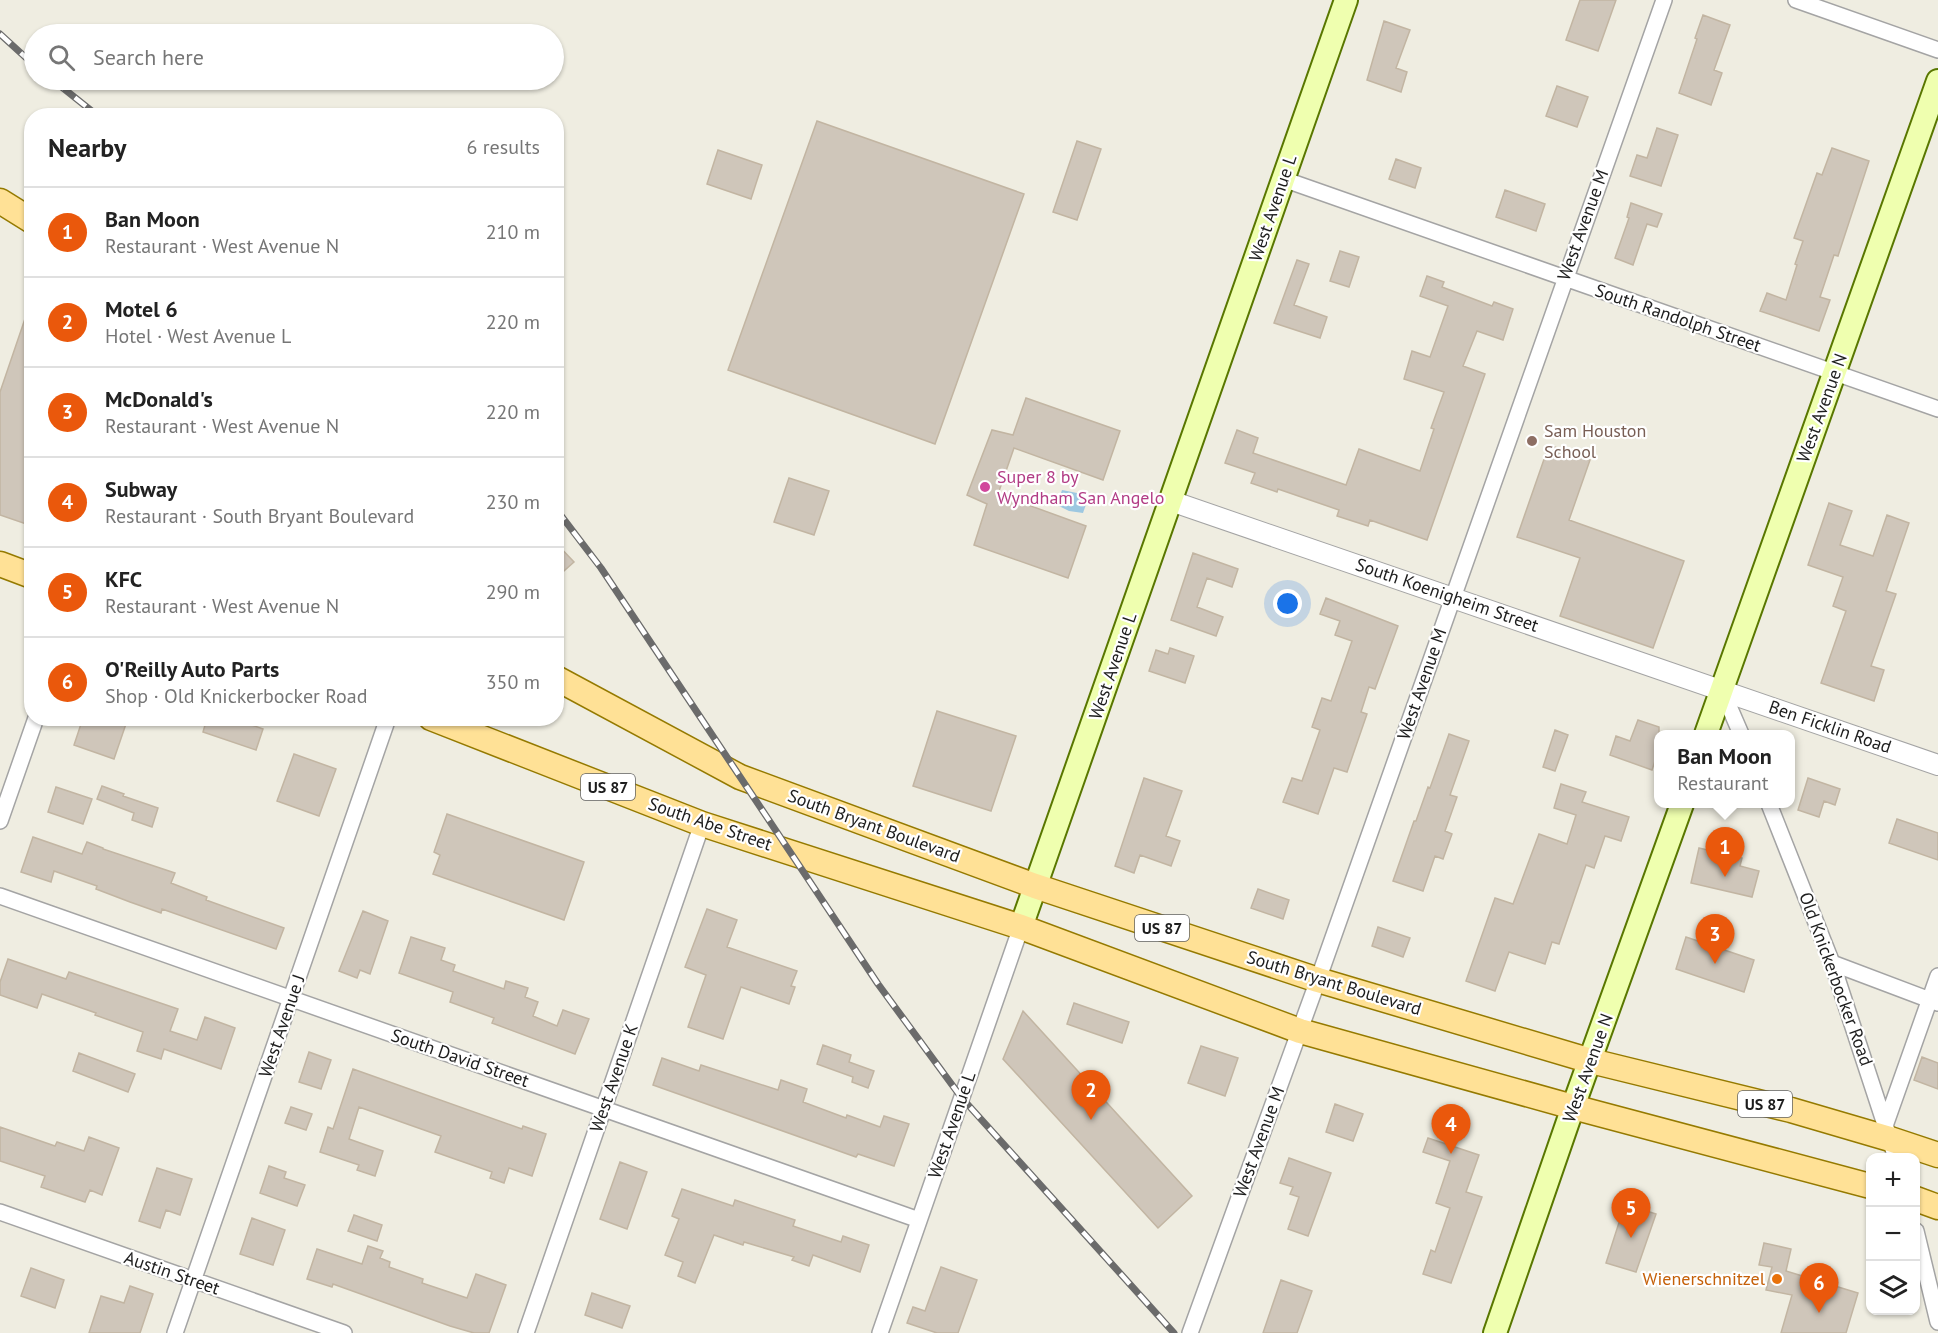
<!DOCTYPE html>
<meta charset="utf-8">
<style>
body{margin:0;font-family:"PT Sans",sans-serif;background:#f6f6f6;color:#222}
.controls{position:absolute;right:18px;bottom:18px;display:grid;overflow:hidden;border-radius:12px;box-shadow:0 2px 4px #0004}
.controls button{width:54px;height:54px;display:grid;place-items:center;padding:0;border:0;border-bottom:2px solid #e0e0e0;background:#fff;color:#222;font:30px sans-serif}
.you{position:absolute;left:1288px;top:604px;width:21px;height:21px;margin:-15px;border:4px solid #fff;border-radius:50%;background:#1a73e8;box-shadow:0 0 0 9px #1a73e833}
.badge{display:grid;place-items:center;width:39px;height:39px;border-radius:50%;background:#ea580c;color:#fff;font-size:20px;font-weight:700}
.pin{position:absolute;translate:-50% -50px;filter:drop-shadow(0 2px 3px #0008)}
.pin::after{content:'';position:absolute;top:32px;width:21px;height:18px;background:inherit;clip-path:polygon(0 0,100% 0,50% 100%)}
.popup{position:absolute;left:1654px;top:730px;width:141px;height:78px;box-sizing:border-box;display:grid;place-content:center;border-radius:12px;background:#fff;filter:drop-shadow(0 2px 4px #0005);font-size:20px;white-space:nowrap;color:#767676}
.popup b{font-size:22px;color:#222}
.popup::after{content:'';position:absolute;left:50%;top:100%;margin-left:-12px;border:12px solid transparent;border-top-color:#fff}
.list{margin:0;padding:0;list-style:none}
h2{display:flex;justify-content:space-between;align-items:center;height:78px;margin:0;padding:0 24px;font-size:26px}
h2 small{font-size:20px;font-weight:400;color:#767676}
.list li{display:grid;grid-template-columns:39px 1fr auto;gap:18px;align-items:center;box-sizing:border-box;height:90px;padding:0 24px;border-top:2px solid #e0e0e0}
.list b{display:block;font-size:22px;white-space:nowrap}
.list p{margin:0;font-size:20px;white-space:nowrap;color:#767676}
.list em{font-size:20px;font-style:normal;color:#767676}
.icon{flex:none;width:33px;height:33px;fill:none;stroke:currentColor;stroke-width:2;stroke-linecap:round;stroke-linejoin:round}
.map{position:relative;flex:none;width:1938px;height:1333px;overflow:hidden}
.search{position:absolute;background:#fff;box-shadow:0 2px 4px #0004;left:24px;top:24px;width:540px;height:66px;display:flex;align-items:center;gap:15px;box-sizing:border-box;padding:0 21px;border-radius:33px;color:#767676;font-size:22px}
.panel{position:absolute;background:#fff;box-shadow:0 2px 4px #0004;left:24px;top:108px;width:540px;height:618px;border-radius:24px}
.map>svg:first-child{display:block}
.water{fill:#9dc8e1}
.building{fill:#cfc6ba;stroke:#c2b5a2;stroke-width:1.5}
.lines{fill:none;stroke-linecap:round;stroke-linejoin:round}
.minor-casing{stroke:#a4a4a4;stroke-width:18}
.tertiary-casing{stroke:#a4a4a4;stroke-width:22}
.secondary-casing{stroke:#597700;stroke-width:26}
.primary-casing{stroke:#957a00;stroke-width:27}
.minor{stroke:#fff;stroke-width:15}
.tertiary{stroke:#fff;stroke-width:20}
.secondary{stroke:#efffaf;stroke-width:22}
.primary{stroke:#ffe196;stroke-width:24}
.rail-casing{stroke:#6b6b6b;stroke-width:7}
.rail{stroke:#fff;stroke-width:4.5;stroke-dasharray:14;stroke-linecap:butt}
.education-dot{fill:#8d6e63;stroke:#fff;stroke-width:2}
.hotel-dot{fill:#d1479c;stroke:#fff;stroke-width:2}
.food-dot{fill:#e8710a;stroke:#fff;stroke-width:2}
.labels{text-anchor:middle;stroke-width:4.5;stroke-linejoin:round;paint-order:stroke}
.shield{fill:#fff;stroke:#616161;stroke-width:1.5}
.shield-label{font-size:16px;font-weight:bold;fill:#1d1d1d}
.street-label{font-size:18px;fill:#1d1d1d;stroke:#fff}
.education-label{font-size:18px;fill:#785e54;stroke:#fff;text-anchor:start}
.hotel-label{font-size:18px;fill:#b23c85;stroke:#fff;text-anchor:start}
.food-label{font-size:18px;fill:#c56008;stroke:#fff;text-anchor:end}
</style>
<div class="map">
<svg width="1938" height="1333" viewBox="0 0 1938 1333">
<rect width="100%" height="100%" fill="#efede1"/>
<path class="water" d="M1062,490L1077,493L1088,499L1083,513L1069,511L1057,505Z"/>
<path class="building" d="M1580,0H1616L1598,51L1566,40Z
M1703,15L1730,25L1714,70L1722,73L1711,105L1679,93L1697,39L1695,38Z
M1384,21L1410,30L1396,68L1407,72L1401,92L1367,80Z
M1557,86L1588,97L1577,127L1546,116Z
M817,121L1024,194L935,444L728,370Z
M1657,128L1678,135L1661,186L1630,176L1637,155L1647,158Z
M1077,141L1101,149L1077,220L1053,212Z
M1832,148L1869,161L1838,256L1834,255L1820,297L1830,300L1819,331L1760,311L1767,293L1786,300L1797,265L1795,264L1803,241L1794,238L1817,173L1822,175Z
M718,150L762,165L751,199L707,184Z
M1396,159L1421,168L1415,188L1389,179Z
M1505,190L1545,204L1536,231L1496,217Z
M1631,203L1662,214L1657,227L1647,224L1633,265L1615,258L1629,218L1627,217Z
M1340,251L1359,257L1349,287L1330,281Z
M1297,260L1309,264L1294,305L1327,317L1320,338L1274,323Z
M1427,276L1444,282L1442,287L1492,306L1494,302L1513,309L1503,340L1477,331L1463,366L1485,374L1427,540L1370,520L1368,526L1337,516L1339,510L1278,489L1277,492L1251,483L1255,473L1225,463L1237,430L1258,438L1253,453L1346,485L1359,449L1420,471L1434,429L1431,428L1444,392L1404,379L1412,351L1430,357L1448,306L1420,296Z
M29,307H32V526L0,515V392Z
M1026,398L1120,431L1103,480L1014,448L998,494L1086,526L1068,578L974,545L987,504L967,495L992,430L1013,435Z
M1549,445L1590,460L1569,520L1684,561L1653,648L1560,616L1580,558L1517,537Z
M789,478L829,491L814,535L774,522Z
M1829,503L1852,511L1840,545L1873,556L1887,515L1909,523L1886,591L1896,594L1871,666L1884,670L1874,701L1821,683L1846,611L1833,606L1843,577L1808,565Z
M556,543L574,562L556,578Z
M1193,553L1238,569L1232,587L1207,578L1197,607L1223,617L1216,636L1171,620Z
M1326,598L1398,626L1375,689L1369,687L1361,712L1367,714L1347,772L1334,768L1318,814L1283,802L1292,778L1302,781L1320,730L1312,727L1322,698L1331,701L1352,641L1335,635L1340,621L1320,614Z
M1170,648L1194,656L1185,683L1149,671L1156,650L1168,654Z
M937,711L1016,736L991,811L913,786Z
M83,718H128L114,759L74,745Z
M207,718H232L263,729L256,750L203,732Z
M1638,720L1659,727V749L1652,770L1610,755L1616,736L1630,741Z
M1555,730L1568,735L1555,771L1543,767Z
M1449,734L1469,741L1450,795L1457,797L1445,831L1452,834L1443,859L1435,856L1423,891L1393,881L1414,821H1416L1428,787L1430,788Z
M294,754L336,769L319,816L277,801Z
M1144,778L1182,791L1166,836L1180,841L1171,866L1140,855L1134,873L1115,866Z
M1808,778L1840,789L1835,805L1824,801L1819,817L1798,810Z
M1561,784L1586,792L1582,802L1629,817L1621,841L1605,836L1594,868L1586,865L1559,944L1552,942L1545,964L1509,952L1495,991L1466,981L1495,898L1513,904L1539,834L1567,844L1576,815L1554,808Z
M102,786L124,794L123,796L158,808L152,827L132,820L134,813L97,799Z
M56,787L92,799L83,824L48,812Z
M447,814L584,862L564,920L433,874L440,855L434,852Z
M1897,819L1938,833V860L1889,843Z
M33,837L82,854L87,842L103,848V849L175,873L171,883L207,897L206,900L284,928L276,949L162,909L161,913L130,902L96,889L97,886L54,871L51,882L21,872Z
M1699,848L1742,858L1740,866L1759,871L1752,897L1691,883Z
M1258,889L1289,900L1283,919L1251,908Z
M707,909L737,920L727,947L797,971L791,986L795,987L789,1004L741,987L723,1039L688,1027L706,975L685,967Z
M363,911L388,921L370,974L360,970L357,978L339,971Z
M1378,927L1410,938L1403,957L1372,946Z
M411,937L445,948L441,960L455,965L453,971L504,989L506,981L528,988L525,997L538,1002L533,1016L557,1026L563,1010L589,1019L575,1054L492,1023L494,1018L450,1002L453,992L399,973Z
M1686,937L1754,960L1744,992L1676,969Z
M8,959L66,979L69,972L178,1009L170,1031L197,1040L205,1017L235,1028L221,1069L164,1049L161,1059L137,1051L143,1032L95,1015L96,1013L42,994L37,1008L0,995V982Z
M1074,1003L1129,1022L1122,1043L1067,1024Z
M1023,1011L1192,1196L1158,1228L1003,1059Z
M823,1045L851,1055L849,1062L874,1071L868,1088L852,1082L853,1077L817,1064Z
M1201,1046L1238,1058L1225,1096L1188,1083Z
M309,1052L331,1060L321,1089L299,1082Z
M79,1053L135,1074L128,1092L73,1071Z
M1922,1057L1938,1063V1089L1914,1080Z
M662,1058L699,1071L701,1065L778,1090L781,1080L807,1089L803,1102L846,1118L847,1115L880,1127L884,1116L909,1124L894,1166L858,1154L856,1157L653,1085Z
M353,1069L522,1129L523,1126L546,1134L532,1176L509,1168L504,1183L490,1178L492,1172L435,1152L441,1136L359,1107L349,1139L383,1151L375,1176L357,1170L359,1165L320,1152L328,1127L333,1129Z
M1335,1104L1363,1114L1353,1141L1326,1132Z
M291,1107L312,1114L306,1130L285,1123Z
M0,1127L55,1146L57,1142L84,1151L89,1137L119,1148L102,1195L90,1190L85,1202L41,1187L45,1176L0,1161Z
M1428,1138L1479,1155L1466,1192L1482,1197L1451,1283L1423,1274L1431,1250L1435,1252L1450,1208L1436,1203L1450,1161L1423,1152Z
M1289,1158L1331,1173L1308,1236L1288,1229L1299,1197L1290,1194L1293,1187L1280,1183Z
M620,1162L647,1172L627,1229L600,1219Z
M269,1166L286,1172L284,1178L305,1185L297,1206L260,1193Z
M157,1168L192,1179L180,1215L166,1210L160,1228L139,1221Z
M682,1189L733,1206L735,1200L795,1220L793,1226L841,1242L843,1236L869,1245L860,1272L813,1255L809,1266L792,1260L794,1257L744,1242L743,1245L714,1235L695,1283L678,1276L683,1262L665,1255L679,1219L672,1216Z
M1625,1204L1656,1214L1636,1272L1606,1263Z
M354,1215L382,1225L377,1241L348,1231Z
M252,1218L285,1230L273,1265L240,1254Z
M1764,1243L1791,1249L1786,1271L1858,1293L1846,1333H1781L1792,1295L1766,1290L1772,1267L1759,1265Z
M368,1246L383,1251L380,1258L390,1262L389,1267L423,1279L422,1283L467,1298L476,1274L506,1285L489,1333H474L450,1326L333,1284L332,1287L307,1279L317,1249L362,1264Z
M941,1267L977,1280L958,1333H937L907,1323L913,1307L925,1311Z
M31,1268L64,1280L55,1308L21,1296Z
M1281,1280L1312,1291L1297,1333H1263Z
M130,1286L153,1294L140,1333H89L101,1296L124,1303Z
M592,1293L630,1306L622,1328L585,1315Z"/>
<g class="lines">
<g class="minor-casing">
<path id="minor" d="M1796,0L1938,50
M1283,179L1938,409
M1722,690L1741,734
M1769,804L1832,963L1896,1158
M0,821L36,718
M0,896L919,1220
M1832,963L1938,1003
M1886,1123L1938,976
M0,1212L344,1333
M1916,1231L1938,1322
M175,1333L388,718
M526,1333L702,824
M880,1333L1021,927
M1190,1333L1318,980L1664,0"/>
</g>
<g class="tertiary-casing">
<path id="tertiary" d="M1171,501L1938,765"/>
</g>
<g class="secondary-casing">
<path id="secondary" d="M1706,734L1938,81
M1021,927L1346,0
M1495,1333L1573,1107L1682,804"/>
</g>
<g class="primary-casing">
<path id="primary" d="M0,201L32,221
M0,564L32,576
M556,678L740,777L1035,886L1318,980L1591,1061L1791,1110L1890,1139L1938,1155
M431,718L702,824L1021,927L1300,1031L1573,1107L1870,1186
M1916,1199L1938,1207"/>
</g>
<use href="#minor" class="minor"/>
<use href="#tertiary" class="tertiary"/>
<use href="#secondary" class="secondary"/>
<use href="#primary" class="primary"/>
<g class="rail-casing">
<path id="rail" d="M0,34L34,65
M53,80L98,116
M556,509L601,568L878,984L961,1097L1174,1333"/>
</g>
<use href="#rail" class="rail"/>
</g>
<circle class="education-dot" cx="1532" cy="441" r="6"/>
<circle class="hotel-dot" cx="985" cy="487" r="6"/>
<circle class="food-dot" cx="1777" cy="1279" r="6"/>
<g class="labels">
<g class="shield">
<rect x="581" y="774" width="54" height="26" rx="4.5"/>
<rect x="1135" y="915" width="54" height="26" rx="4.5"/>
<rect x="1738" y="1091" width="54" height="26" rx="4.5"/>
</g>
<g class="shield-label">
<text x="608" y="793">US 87</text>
<text x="1162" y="934">US 87</text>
<text x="1765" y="1110">US 87</text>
</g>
<g class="street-label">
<text transform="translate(1273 208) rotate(-71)" y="6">West Avenue L</text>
<text transform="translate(1583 225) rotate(-70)" y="6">West Avenue M</text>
<text transform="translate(1678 318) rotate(19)" y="6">South Randolph Street</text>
<text transform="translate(1822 408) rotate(-70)" y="6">West Avenue N</text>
<text transform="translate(1447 595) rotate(19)" y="6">South Koenigheim Street</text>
<text transform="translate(1113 666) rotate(-71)" y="6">West Avenue L</text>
<text transform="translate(1422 684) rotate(-71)" y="6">West Avenue M</text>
<text transform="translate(1830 727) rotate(19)" y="6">Ben Ficklin Road</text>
<text transform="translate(710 824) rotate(19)" y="6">South Abe Street</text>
<text transform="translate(874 826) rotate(20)" y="6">South Bryant Boulevard</text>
<text transform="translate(1836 979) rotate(70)" y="6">Old Knickerbocker Road</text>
<text transform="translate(1334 983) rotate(17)" y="6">South Bryant Boulevard</text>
<text transform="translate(282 1026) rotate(-71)" y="6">West Avenue J</text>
<text transform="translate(460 1058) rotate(19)" y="6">South David Street</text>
<text transform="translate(1588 1068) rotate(-70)" y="6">West Avenue N</text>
<text transform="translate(614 1078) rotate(-71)" y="6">West Avenue K</text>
<text transform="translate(952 1125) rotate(-71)" y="6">West Avenue L</text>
<text transform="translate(1259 1142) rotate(-70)" y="6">West Avenue M</text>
<text transform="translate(172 1273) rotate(19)" y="6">Austin Street</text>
</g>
<g class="education-label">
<text x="1544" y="437">Sam Houston<tspan x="1544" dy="21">School</tspan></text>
</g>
<g class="hotel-label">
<text x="997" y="483">Super 8 by<tspan x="997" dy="21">Wyndham San Angelo</tspan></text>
</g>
<g class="food-label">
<text x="1765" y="1285">Wienerschnitzel</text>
</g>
</g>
</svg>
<div class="controls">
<button>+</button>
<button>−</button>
<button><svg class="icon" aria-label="layers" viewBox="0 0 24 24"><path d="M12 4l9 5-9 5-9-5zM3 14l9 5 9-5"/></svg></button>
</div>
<div class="you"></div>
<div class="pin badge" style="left:1725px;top:877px">1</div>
<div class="popup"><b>Ban Moon</b>Restaurant</div>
<div class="pin badge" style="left:1091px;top:1120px">2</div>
<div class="pin badge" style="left:1715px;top:964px">3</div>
<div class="pin badge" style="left:1451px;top:1154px">4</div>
<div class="pin badge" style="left:1631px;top:1238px">5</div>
<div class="pin badge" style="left:1819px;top:1313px">6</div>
<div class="search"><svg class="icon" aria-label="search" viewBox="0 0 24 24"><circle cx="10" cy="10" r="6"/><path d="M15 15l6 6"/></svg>Search here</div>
<section class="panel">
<h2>Nearby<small>6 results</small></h2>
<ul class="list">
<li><span class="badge">1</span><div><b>Ban Moon</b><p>Restaurant · West Avenue N</p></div><em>210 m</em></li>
<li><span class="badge">2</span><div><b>Motel 6</b><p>Hotel · West Avenue L</p></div><em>220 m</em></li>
<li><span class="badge">3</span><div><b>McDonald's</b><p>Restaurant · West Avenue N</p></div><em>220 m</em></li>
<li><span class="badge">4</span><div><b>Subway</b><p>Restaurant · South Bryant Boulevard</p></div><em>230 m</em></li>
<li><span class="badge">5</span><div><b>KFC</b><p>Restaurant · West Avenue N</p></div><em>290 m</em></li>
<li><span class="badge">6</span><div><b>O'Reilly Auto Parts</b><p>Shop · Old Knickerbocker Road</p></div><em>350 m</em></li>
</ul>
</section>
</div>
